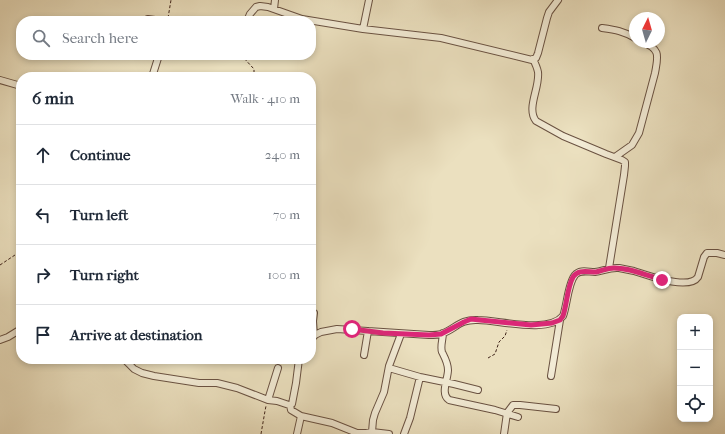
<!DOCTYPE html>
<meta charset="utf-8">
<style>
body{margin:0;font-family:"IM FELL French Canon",serif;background:#f2f2f3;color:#1f2937}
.controls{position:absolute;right:12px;bottom:12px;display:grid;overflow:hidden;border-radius:8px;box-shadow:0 2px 6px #0003}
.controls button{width:36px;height:36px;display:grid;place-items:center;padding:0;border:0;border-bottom:1px solid #e0e1e3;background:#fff;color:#1f2937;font:20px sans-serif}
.compass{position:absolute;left:629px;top:12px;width:36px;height:36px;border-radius:50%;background:#fff;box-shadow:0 2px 6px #0003;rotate:5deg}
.stop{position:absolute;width:12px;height:12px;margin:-9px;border:3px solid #db2777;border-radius:50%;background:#fff}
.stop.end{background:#db2777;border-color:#fff;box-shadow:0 1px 4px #0008}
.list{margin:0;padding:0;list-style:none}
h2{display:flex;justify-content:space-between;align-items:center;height:52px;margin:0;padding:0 16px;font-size:17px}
h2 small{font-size:13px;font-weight:400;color:#747a83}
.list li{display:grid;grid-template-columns:26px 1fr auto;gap:12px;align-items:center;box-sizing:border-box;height:60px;padding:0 16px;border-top:1px solid #e0e1e3}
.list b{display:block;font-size:15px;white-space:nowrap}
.list em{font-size:13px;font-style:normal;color:#747a83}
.icon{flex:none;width:22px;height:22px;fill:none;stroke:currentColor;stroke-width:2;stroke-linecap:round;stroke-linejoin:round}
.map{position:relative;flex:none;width:725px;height:434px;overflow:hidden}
.search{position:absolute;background:#fff;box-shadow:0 2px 6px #0003;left:16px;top:16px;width:300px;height:44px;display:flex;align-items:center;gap:10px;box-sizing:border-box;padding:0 14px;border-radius:16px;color:#747a83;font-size:15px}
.panel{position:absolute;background:#fff;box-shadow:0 2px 6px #0003;left:16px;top:72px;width:300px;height:292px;border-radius:16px}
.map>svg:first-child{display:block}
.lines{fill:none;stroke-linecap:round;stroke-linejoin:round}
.minor-casing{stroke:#6a5242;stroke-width:8}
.path{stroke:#3f2319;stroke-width:1;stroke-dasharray:3 2;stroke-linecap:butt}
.minor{stroke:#f2ebd5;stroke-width:6}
.route{stroke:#db2777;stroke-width:5}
</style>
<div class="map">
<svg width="725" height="434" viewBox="0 0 725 434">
<rect width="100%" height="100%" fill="#ebe0bf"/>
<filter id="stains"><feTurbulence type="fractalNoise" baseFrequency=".005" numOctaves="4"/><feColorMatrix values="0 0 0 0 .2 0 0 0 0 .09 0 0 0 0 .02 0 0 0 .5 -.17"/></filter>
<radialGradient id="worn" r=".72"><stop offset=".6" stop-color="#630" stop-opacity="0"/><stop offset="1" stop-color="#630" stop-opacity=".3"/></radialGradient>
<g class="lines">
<g class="minor-casing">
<path id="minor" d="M274,9L275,0
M148,19L162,21
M247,21L250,14L256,7L260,6L268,7L302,19L363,29L441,38L532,60L536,58L538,53L547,18L549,12L558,0
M602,28C616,30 623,31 635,38
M363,29L369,0
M533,59C535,63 537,67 538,72C540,88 526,108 536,121L563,136L606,154L622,160L625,162V166L624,175L609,268
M152,77L159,55
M0,80L21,86
M615,157L632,145L639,133L655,73C658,56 661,49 642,42
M314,313L313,321L314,336
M443,333C443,339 440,346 442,352C445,358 448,363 448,370C448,379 440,394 449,400L495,410L518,417
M311,337L321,332L337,329L429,335C433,335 438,335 441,334C456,329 459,319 478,320C499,320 548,334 563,316C567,306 568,283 575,275C580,269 588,272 595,272C603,271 610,267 619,268C624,269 629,270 634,271C647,275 689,291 698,277L704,257L707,253H717L725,255
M0,340L8,337L21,329
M364,355L368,331
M124,359L134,369L142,373L154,376L199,383H217L237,388L268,400L277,401L289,405L292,404L296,383L299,359
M389,368L420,377L454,384L478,390
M551,376L560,320
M268,400L278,368
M290,405L291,410L301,416L332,423L357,433H366L372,432L389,434
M372,432L373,420L375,413L384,392L389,366L401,334
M297,434L301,416
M404,434L410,418L420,377
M504,434L507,413L513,405H520L556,409"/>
</g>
<path class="path" d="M168,18L171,0
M241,55L254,69V77
M0,265L21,251
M488,358L495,354L499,342L505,336L507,330
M261,434L265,411L266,406"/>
<use href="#minor" class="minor"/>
</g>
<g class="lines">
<path class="route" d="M352,329L383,333L429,335L441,334L464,322L471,319L480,320L531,325L552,323L560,320L563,316C567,304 567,288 573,277C578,269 587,272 596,272C602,271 607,268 614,268C630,268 646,275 662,280"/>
</g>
<rect width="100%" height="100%" filter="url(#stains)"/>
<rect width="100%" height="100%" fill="url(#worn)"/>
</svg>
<div class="controls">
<button>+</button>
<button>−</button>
<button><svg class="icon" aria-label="locate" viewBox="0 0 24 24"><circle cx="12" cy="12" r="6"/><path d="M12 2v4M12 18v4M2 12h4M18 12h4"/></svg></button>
</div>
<svg class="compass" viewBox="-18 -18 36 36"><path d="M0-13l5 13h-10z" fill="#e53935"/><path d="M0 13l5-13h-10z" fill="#747a83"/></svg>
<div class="stop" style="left:352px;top:329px"></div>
<div class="stop end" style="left:662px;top:280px"></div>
<div class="search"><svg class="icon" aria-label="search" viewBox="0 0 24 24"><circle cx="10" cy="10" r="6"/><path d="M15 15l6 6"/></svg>Search here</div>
<section class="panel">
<h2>6 min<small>Walk · 410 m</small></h2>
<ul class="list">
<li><svg class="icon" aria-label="ahead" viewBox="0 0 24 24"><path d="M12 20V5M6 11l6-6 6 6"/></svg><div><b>Continue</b></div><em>240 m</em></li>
<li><svg class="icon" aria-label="left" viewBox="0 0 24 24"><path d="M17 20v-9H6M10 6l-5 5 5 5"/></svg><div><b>Turn left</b></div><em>70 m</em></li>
<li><svg class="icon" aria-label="right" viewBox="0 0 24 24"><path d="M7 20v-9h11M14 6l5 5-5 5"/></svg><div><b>Turn right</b></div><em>100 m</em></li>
<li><svg class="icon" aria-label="arrive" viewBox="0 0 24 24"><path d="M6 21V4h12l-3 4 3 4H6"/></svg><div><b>Arrive at destination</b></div></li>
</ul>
</section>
</div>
